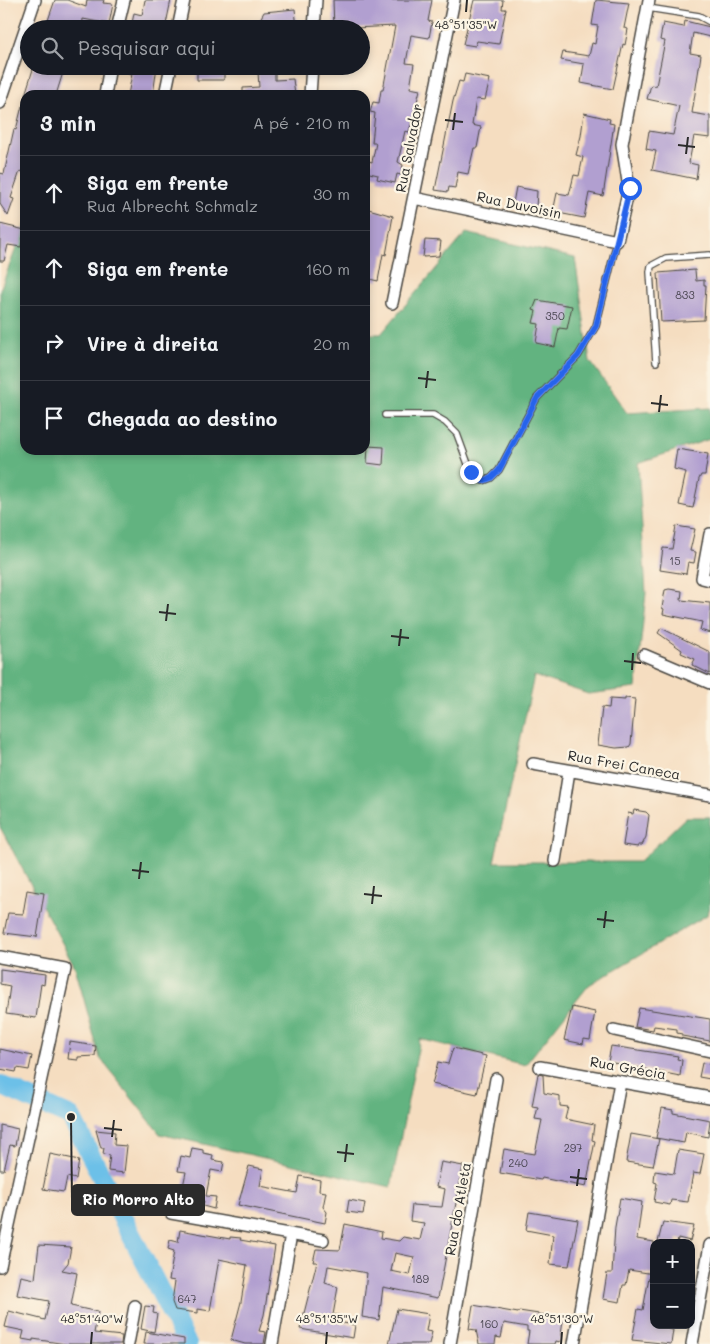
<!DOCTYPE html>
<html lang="pt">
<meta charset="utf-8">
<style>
body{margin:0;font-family:Mali,sans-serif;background:#20242c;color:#f1f3f6}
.controls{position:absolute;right:15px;bottom:15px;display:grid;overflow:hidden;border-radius:10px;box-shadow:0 2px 8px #0003}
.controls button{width:45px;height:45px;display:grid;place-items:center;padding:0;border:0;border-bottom:1px solid #363941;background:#171b24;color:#f1f3f6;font:25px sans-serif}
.stop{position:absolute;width:15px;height:15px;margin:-11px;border:4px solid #2563eb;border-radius:50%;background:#fff}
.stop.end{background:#2563eb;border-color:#fff;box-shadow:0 1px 5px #0008}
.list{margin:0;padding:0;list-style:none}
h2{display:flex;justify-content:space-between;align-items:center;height:65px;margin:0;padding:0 20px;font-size:21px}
h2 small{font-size:16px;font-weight:400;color:#9ea1a6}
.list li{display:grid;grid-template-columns:32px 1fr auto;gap:15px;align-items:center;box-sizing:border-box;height:75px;padding:0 20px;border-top:1px solid #363941}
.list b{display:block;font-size:19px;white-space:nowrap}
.list p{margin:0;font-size:16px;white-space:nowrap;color:#9ea1a6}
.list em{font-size:16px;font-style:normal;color:#9ea1a6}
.icon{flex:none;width:28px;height:28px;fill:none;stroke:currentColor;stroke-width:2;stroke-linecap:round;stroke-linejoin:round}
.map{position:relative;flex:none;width:710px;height:1344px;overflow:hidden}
.search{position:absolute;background:#171b24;box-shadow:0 2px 8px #0003;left:20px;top:20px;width:350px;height:55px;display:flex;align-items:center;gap:12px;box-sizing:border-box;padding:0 18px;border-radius:28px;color:#9ea1a6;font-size:19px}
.panel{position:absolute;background:#171b24;box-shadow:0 2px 8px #0003;left:20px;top:90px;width:350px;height:365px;border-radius:15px}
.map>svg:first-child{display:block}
.forest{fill:#62b380;stroke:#466f56}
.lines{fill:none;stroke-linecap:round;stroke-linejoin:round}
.river{stroke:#6cc0e8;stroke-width:20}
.building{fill:#b19fd0;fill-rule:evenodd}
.service-casing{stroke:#494641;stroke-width:8}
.minor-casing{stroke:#494641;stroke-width:14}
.service{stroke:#fff;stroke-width:5.5}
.minor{stroke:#fff;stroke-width:11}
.route{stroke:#2563eb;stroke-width:6}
.ticks{fill:none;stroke:#2b2b2b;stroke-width:2}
.labels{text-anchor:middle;stroke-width:4.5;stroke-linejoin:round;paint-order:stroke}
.number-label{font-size:11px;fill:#4c4854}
.street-label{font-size:14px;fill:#2b2b2b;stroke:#fcf5e5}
.ticks-label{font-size:12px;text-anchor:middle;fill:#2b2b2b;stroke:#fcf5e5;stroke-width:4.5;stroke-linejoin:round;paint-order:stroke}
.leader{fill:none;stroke:#2b2b2b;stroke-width:2}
.callout-dot{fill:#2b2b2b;stroke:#fcf5e5;stroke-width:2}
.callout{fill:#2b2b2b;stroke:#2b2b2b;stroke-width:2}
.callout-label{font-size:15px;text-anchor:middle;font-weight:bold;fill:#fff}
</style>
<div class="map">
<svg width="710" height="1344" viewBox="0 0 710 1344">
<rect width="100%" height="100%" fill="#fcf5e5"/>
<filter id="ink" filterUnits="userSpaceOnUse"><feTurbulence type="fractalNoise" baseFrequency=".02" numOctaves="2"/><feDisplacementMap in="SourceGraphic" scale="10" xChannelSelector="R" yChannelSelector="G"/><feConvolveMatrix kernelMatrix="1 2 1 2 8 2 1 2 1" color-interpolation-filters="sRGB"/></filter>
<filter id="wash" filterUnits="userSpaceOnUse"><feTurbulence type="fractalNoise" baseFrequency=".0096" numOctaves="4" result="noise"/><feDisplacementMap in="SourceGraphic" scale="20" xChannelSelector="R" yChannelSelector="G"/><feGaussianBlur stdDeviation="1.12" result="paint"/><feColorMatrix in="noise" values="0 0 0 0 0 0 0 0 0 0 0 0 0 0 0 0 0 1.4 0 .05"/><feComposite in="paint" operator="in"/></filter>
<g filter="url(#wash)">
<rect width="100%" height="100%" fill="#f5ddc0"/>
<path class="forest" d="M25,225V450H365V334H381L466,233L575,258L590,361L627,413L710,408V439L638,463L646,593L636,688L588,694L534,676L494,862H639L686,817H710V901L707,915L589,985L525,1065L420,1039L391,1187L160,1134L100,1058L75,967L0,827V290Z"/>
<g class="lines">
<path class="river" d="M0,1085L71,1117L187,1344"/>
</g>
<g id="blocks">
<path class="building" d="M55,0H67L86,7L87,0H104L103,3L113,4L109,24L83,19L82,29H45Z
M145,0H171L165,29H131L134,13L142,15Z
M333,0H432L428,21L432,22L429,38L411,35L406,63L414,64L410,88L420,90L409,132L405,131L398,162L403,165L401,175L397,174L395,183L377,179L378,175L365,172V160L372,162L376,143H372L375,113L370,112L373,102L379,103L381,90H383L395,26L334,29Z
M474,0H503L502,9H506L499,44L477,41L475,46L463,44Z
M596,0L629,3L624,28L628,29L625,45L623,44L613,89L581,83L584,64L561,60L563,52L589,56L592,43L595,44L598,26L592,25Z
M295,9L297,29H255L264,12Z
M685,21L710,27V37L693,33L690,53L701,55L692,113L710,116V138L694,136L689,163L698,165L696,179L652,170L656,151L646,149L649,131L673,135L679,106L647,99L651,85L656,86L665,41L660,40L663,23L684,27Z
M34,66H65L56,95H25Z
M130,66H157L153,95H128L132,74H129Z
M197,66H224V80H197Z
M275,71V80L293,79L295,95H243V88L259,87L258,72Z
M465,74L490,79L485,100L476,99L472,125L481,127L477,148H474L468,174L458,172L455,188L449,187L448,192L435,190L453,101L459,81L463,82Z
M22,106L25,107V172L20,171L11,198L14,199L8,216L0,204V173L4,174L14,129L16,130Z
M584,113L610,119L609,123L614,124L603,196L589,193L584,218L553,212L557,193L569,195L574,175L579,176L583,157L576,155L581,136Z
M516,187L537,191L536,208L513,203Z
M365,208L393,216L386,255L383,254L378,281L365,278Z
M0,224L25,230L21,247L8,245L4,261H0Z
M425,240L441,241L439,256L423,257Z
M695,270L696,281L704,280V285H706L704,320L661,322L658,273Z
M537,300L572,306L567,329L559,328L555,347L536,343L539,324L533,323L536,311L533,310Z
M368,446L384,447L383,465L367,463Z
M677,449L708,454L705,475H701L699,479L693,508L679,505L686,472L674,469Z
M676,526L695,529L690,551L696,552L694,563L688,562L686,574L660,570L663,548L672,549Z
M669,589L682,591L681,600L710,603V633L700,630L702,622L663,614L664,609L662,608L665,590Z
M661,628L710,652V674L692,665L695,659L681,653L682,650L658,633Z
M625,698L635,699L631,744L629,747L616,748L598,745L602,707L609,708L610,699L625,700Z
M634,810L646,812L649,815L646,837L642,845H638V847L623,845L628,813L633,814Z
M27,890L44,893L37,937L4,933L8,913L23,914Z
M0,969L45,975L44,985L41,984L36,1018L6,1014L10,986L0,984Z
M572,1007L595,1012L590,1040L584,1039L583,1044L564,1040Z
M639,1008L710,1019V1041L682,1036V1034L677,1033V1029L654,1026L653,1030L635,1027Z
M70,1042L96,1046L95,1056L78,1057V1060L68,1059Z
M611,1046L678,1056L677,1059L682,1060L680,1076L608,1062Z
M453,1048L486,1056L477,1094L432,1084L438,1062L448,1064Z
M0,1049L32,1056L29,1070L17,1068L16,1072L0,1069Z
M702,1063L710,1064V1079L699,1077Z
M538,1074L543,1075L544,1093L560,1096V1106L568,1107L565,1119L594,1125L592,1140L595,1141L586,1187L542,1178L541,1180L500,1173L504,1149L535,1154L542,1120L535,1119L538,1107L532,1106Z
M662,1108L673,1110V1113L710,1120L708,1137L686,1132L684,1143L656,1138Z
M0,1125L18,1129L15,1146L10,1145L4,1170H0Z
M96,1130L115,1132L114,1145L127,1146L124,1173L108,1171L110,1155L103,1154L104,1148H101Z
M631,1134L659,1139L653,1166L626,1162Z
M192,1148L203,1150V1153L213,1155L212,1160L224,1162L222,1172L211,1170L206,1196L216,1197L214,1209L203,1206L204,1201L181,1196L186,1172L178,1171L181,1156L190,1158Z
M678,1150L704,1154L700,1174L693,1173L688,1202L671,1200L670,1205L654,1202L657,1183L654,1182L655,1171L674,1174Z
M50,1154L79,1160L76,1179L67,1177L64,1192L43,1189Z
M441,1162L463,1166L438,1298L383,1287L379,1320L362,1317L367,1273L328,1266L325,1283L338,1287L333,1315H339L337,1322L355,1325L353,1338L300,1329L317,1262H313L316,1249L340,1250L345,1224L382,1232L381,1238L399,1241L403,1237L420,1240L424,1223L410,1221L412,1205L442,1207L445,1189L436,1187ZM395,1253L414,1257L410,1275L391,1271Z
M249,1166L263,1169L260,1186L297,1193L300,1176L320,1180L319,1191L326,1192L323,1207L327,1212L325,1223L238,1205Z
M620,1198L642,1202L637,1239L654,1242V1274L629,1270L626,1285H623L620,1302L603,1299L607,1273H612L615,1227Z
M349,1200L365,1203L363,1214L347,1212Z
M529,1212L578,1220L569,1266L550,1264L553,1235L526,1230Z
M663,1222L694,1226L690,1241L678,1238L677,1243L658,1242Z
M180,1230L230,1239V1237L241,1238L240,1240L275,1246L264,1315L259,1331L266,1332L264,1344H245L231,1340L241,1302L247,1265L219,1259L210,1311L198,1309V1313L175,1310L172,1302L175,1281L169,1280L174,1251L168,1249L170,1240L178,1242Z
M39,1245L71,1247L68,1263L62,1270L77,1273L71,1306L98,1312L94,1333L122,1336L121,1344H66L33,1339V1341L22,1339L24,1331L5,1327L9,1311L45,1320L49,1301L17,1295L21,1276L35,1279Z
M649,1277H654V1325H669L668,1329L673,1330L671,1344L632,1340L638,1309L643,1310Z
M473,1305L518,1313L519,1311L552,1316V1319L563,1321L560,1342L556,1341L555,1344H527L529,1331H527V1327L504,1323L501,1338L496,1337L495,1344H479L476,1330L469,1329Z
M145,1306L154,1307L153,1313L157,1314L154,1332L141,1329Z
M397,1309L429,1314L426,1331L432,1332L429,1344H389Z
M146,1332L184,1339V1344H144Z"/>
</g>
</g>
<g filter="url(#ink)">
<use href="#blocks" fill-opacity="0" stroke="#494641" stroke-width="1"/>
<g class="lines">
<g class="service-casing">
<path id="service" d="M648,8L699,16L710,22
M656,362L650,272L651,266L666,258L710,255
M385,415H433L445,422L457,434L471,472L483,481L491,478L499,470L537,398L578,356L596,326L617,241"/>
</g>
<g class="minor-casing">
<path id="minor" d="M117,29L124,0
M178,29L184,0
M314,29L316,0
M105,95L110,66
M165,95L171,66
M310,95L312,66
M0,103L35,0
M414,198L617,241L629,188L622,144L649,0
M392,303L454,0
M710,534L702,578L710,580
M644,655L710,683
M533,764L710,795
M555,861L569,771
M0,957L65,969L0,1266
M614,1030L710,1051
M540,1067L710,1098
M171,1213L323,1240
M128,1344L135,1306
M272,1344L291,1234
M450,1344L496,1079
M574,1344L620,1082
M692,1344L710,1245"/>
</g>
<use href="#service" class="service"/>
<use href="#minor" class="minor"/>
</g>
</g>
<g class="lines" filter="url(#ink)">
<path class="route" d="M471,472L483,481L491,478L499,470L537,398L578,356L596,326L630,188"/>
</g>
<path class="ticks" d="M466,12L467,0M445,120L463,122M453,130L455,113M678,145L695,147M686,154L688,137M418,378L436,380M426,388L428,371M651,403L668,405M659,412L661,395M159,612L176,614M166,621L168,604M391,636L409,638M399,646L401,629M624,661L641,663M632,670L633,653M132,870L149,872M139,879L141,862M364,894L382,896M372,904L374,886M597,919L614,921M604,928L606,911M104,1128L122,1130M112,1137L114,1120M337,1152L354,1154M345,1162L347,1144M570,1177L587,1179M577,1186L579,1169M91,1344L92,1332M326,1344L327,1332M561,1344L562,1332"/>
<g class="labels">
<g class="number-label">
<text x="685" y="299">833</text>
<text x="555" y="320">350</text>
<text x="675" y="565">15</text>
<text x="573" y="1152">297</text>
<text x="518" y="1167">240</text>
<text x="420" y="1283">189</text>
<text x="187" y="1303">647</text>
<text x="489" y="1328">160</text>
</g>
<g class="street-label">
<text transform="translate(409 148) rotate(-79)" y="5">Rua Salvador</text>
<text transform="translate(519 205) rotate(12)" y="5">Rua Duvoisin</text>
<text transform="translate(624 765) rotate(10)" y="5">Rua Frei Caneca</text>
<text transform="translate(628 1068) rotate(10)" y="5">Rua Grécia</text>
<text transform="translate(458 1209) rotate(-80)" y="5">Rua do Atleta</text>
</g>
</g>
<g class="ticks-label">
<text x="466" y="29">48°51'35"W</text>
<text x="92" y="1323">48°51'40"W</text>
<text x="327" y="1323">48°51'35"W</text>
<text x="562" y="1323">48°51'30"W</text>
</g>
<path class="leader" d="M71 1117L72 1200"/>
<circle class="callout-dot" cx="71" cy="1117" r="5"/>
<rect class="callout" x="72" y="1185" width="132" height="30" rx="5"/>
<g class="callout-label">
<text x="138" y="1205">Rio Morro Alto</text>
</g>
</svg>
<div class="controls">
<button>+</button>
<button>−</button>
</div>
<div class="stop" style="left:630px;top:188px"></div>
<div class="stop end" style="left:471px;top:472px"></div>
<div class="search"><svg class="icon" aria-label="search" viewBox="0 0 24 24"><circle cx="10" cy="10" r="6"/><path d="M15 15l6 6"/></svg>Pesquisar aqui</div>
<section class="panel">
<h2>3 min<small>A pé · 210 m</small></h2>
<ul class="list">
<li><svg class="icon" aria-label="ahead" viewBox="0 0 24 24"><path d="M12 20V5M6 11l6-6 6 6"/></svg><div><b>Siga em frente</b><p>Rua Albrecht Schmalz</p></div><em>30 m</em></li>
<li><svg class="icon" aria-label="ahead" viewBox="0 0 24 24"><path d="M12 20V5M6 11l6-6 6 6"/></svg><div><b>Siga em frente</b></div><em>160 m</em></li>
<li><svg class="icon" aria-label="right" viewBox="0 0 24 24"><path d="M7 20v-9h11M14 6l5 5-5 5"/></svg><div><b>Vire à direita</b></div><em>20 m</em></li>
<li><svg class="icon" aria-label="arrive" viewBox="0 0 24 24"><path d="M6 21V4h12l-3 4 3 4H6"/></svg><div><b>Chegada ao destino</b></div></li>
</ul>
</section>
</div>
